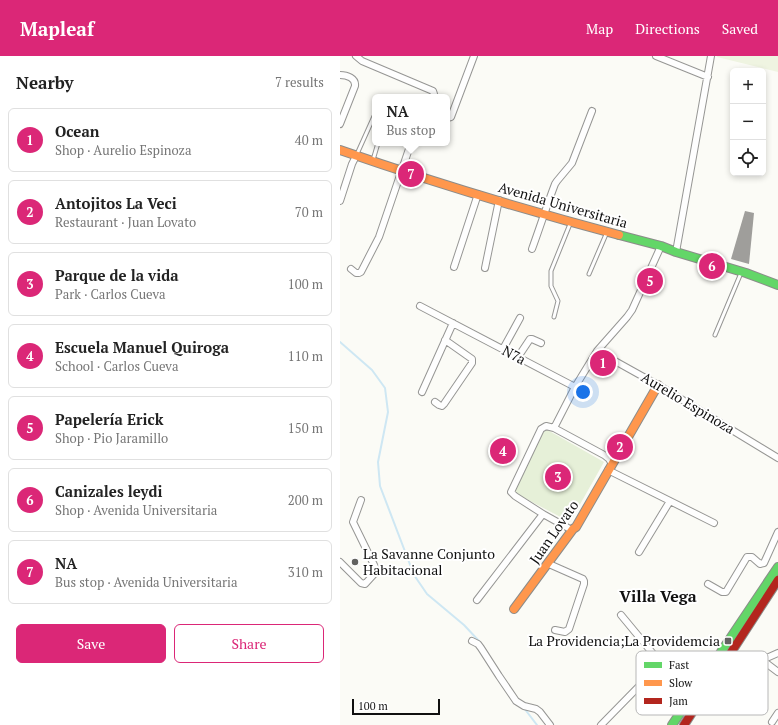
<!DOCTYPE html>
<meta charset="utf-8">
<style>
body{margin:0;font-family:"PT Serif",serif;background:#f2f2f2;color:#222}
.controls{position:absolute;right:12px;top:12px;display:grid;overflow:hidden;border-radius:6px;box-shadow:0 2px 6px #0003}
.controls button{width:36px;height:36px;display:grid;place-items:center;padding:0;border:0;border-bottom:1px solid #e0e0e0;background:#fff;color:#222;font:20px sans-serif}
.scale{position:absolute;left:12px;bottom:10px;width:88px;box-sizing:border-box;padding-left:4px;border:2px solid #101010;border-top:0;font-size:11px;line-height:14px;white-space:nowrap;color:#101010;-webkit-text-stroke:3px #fff;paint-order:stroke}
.you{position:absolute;left:243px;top:336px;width:14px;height:14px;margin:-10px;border:3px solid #fff;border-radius:50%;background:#1a73e8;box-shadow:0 0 0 6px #1a73e833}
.badge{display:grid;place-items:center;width:26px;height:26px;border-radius:50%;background:#db2777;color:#fff;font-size:13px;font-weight:700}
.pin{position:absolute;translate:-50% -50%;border:2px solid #fff;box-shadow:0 1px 4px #0006}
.popup{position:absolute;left:32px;top:38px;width:78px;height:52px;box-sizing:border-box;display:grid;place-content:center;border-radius:6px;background:#fff;filter:drop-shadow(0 1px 3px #0005);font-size:13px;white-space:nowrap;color:#767676}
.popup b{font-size:15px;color:#222}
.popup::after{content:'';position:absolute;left:50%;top:100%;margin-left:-8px;border:8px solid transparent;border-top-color:#fff}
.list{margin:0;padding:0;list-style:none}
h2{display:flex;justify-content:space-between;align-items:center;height:52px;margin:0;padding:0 16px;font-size:17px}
h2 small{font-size:13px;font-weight:400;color:#767676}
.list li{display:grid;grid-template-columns:26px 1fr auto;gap:12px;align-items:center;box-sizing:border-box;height:64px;margin:0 8px 8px;padding:0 8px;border:1px solid #e0e0e0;border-radius:6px}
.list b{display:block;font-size:15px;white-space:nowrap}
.list p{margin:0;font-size:13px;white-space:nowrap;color:#767676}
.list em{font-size:13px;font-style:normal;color:#767676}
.actions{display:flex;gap:8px;padding:12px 16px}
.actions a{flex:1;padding:9px 0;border:1px solid #db2777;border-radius:6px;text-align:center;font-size:14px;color:#db2777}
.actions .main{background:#db2777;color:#fff}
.icon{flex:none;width:22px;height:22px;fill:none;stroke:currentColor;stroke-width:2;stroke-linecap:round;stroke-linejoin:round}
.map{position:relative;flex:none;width:438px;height:669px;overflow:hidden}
header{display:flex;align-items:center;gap:24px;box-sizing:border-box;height:56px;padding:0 20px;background:#db2777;color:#fff}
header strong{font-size:19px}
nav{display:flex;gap:22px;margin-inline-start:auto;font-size:14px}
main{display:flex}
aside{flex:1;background:#fff}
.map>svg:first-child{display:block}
.green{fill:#e6f0d8}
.pitch{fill:#eff4e1}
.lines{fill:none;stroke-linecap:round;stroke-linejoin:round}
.stream{stroke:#cee7f3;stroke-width:2}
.building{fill:#9f9e9b}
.lane-casing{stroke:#969694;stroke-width:5}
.street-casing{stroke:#969694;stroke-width:8}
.fast-casing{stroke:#8c8c8a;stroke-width:10}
.slow-casing{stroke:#8c8c8a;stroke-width:10}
.jam-casing{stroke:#8c8c8a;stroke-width:10}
.lane{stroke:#fefefe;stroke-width:3}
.street{stroke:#fefefe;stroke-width:6}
.fast{stroke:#63d668;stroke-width:8}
.slow{stroke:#ff974d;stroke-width:8}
.jam{stroke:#b3261e;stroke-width:8}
.poi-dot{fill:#626260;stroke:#fff;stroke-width:1.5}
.labels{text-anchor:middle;stroke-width:4;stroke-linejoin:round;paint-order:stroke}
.street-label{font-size:14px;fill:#101010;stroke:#fff}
.poi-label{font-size:14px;fill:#101010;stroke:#fff;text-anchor:start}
.quarter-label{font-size:16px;font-weight:bold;fill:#101010;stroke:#fff}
.key{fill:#fff;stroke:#b7b7b7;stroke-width:1}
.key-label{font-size:11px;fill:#101010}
</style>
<header>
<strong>Mapleaf</strong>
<nav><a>Map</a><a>Directions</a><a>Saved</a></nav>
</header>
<main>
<aside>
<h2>Nearby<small>7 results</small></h2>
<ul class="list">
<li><span class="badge">1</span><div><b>Ocean</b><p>Shop · Aurelio Espinoza</p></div><em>40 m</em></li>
<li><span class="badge">2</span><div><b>Antojitos La Veci</b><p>Restaurant · Juan Lovato</p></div><em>70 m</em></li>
<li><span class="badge">3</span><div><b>Parque de la vida</b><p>Park · Carlos Cueva</p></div><em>100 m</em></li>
<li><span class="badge">4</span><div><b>Escuela Manuel Quiroga</b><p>School · Carlos Cueva</p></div><em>110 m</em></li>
<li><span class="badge">5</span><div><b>Papelería Erick</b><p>Shop · Pio Jaramillo</p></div><em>150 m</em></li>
<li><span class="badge">6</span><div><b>Canizales leydi</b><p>Shop · Avenida Universitaria</p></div><em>200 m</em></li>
<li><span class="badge">7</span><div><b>NA</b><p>Bus stop · Avenida Universitaria</p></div><em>310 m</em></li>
</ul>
<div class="actions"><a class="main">Save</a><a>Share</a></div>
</aside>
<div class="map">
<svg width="438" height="669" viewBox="0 0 438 669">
<rect width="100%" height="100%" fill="#fbfbf6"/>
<path class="green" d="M204,372L264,406L230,466L173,436Z"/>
<path class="pitch" d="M377,0H438V16L377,1Z"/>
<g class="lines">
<path class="stream" d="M0,286L32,314L45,332L48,356L38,406L40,430L74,519L87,538L124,569L139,585
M184,652L197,669"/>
</g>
<path class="building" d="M405,155L414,157L409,208L391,203Z"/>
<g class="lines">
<g class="lane-casing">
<path id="lane" d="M17,98L35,58
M33,104L38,87
M249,218L267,176
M214,261L218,245L211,230V215L230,168
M375,279L401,217"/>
</g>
<g class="street-casing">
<path id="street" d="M16,0L22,5L93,35L94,38L93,41
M316,0L368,21
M0,19C7,19 16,22 15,30L0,68
M107,62L111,61L134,0
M0,145L12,108L16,100
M192,193C200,171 207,149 215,128L217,125L232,107L252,55
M336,196L371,0
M114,211L138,138
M145,212L159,144
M11,213L16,217H19L21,216L39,181L71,87
M80,250L235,331
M163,293L180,262
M257,295L318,329L438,402
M178,301L190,283H192L201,287
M82,336L113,267
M95,346L99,349L102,350L104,348L132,307V303L105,284
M214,372L235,331L257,295L287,261L292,254L321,190
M268,414L374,467
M233,473H230L203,458L175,440L171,436L201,373L206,370L214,372L264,399L269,403L272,408
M299,496L330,445
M0,506L21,527L25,528L36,516V513L13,466L21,444
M209,508L243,523L244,525V528L229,573L225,576L215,574
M368,528L382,536H386L407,501H412L420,508L424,507L438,476
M137,544L203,458
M281,559L324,611
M132,585L138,588L141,592L159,620L176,645L184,650L196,653L200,656L210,669
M422,604L438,616
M385,607L422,604L438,597
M432,666L438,657
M261,669L310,619L324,611L373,608"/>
</g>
<g class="fast-casing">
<path id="fast" d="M279,179L321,190L336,196L406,217L438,229
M332,669L438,511"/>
</g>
<g class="slow-casing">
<path id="slow" d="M0,94C92,126 185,154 279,179
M174,553L233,473L236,471L318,329"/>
</g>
<g class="jam-casing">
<path id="jam" d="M344,669L438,524"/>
</g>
<use href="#lane" class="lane"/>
<use href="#street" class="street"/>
<use href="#fast" class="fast"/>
<use href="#slow" class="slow"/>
<use href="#jam" class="jam"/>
</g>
<g class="poi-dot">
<circle cx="15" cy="506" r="4"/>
<rect x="384" y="581" width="8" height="8" rx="2"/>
</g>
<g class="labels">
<g class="street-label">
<text transform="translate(223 149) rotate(16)" y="5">Avenida Universitaria</text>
<text transform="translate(174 299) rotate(28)" y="5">N7a</text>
<text transform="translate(348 347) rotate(31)" y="5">Aurelio Espinoza</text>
<text transform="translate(214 476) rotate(-55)" y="5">Juan Lovato</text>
</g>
<g class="poi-label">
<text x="23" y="503">La Savanne Conjunto<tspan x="23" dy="16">Habitacional</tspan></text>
<text x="380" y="590" text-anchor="end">La Providencia;La Providemcia</text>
</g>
<g class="quarter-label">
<text x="318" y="546">Villa Vega</text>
</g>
</g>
<rect x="296" y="595" width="132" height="64" rx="6" class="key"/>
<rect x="304" y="606" width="18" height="6" fill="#63d668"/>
<rect x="304" y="624" width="18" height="6" fill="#ff974d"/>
<rect x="304" y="642" width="18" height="6" fill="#b3261e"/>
<g class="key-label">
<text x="329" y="613">Fast</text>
<text x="329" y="631">Slow</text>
<text x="329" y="649">Jam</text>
</g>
</svg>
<div class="controls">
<button>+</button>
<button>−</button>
<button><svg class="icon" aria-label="locate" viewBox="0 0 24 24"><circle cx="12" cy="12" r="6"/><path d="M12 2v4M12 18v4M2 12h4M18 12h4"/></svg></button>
</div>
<div class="scale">100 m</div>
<div class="you"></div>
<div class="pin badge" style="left:263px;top:307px">1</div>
<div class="pin badge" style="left:280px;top:391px">2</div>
<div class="pin badge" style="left:218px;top:421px">3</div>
<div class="pin badge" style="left:163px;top:395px">4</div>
<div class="pin badge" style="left:310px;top:225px">5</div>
<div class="pin badge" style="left:372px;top:210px">6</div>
<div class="pin badge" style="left:71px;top:118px">7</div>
<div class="popup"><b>NA</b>Bus stop</div>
</div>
</main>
